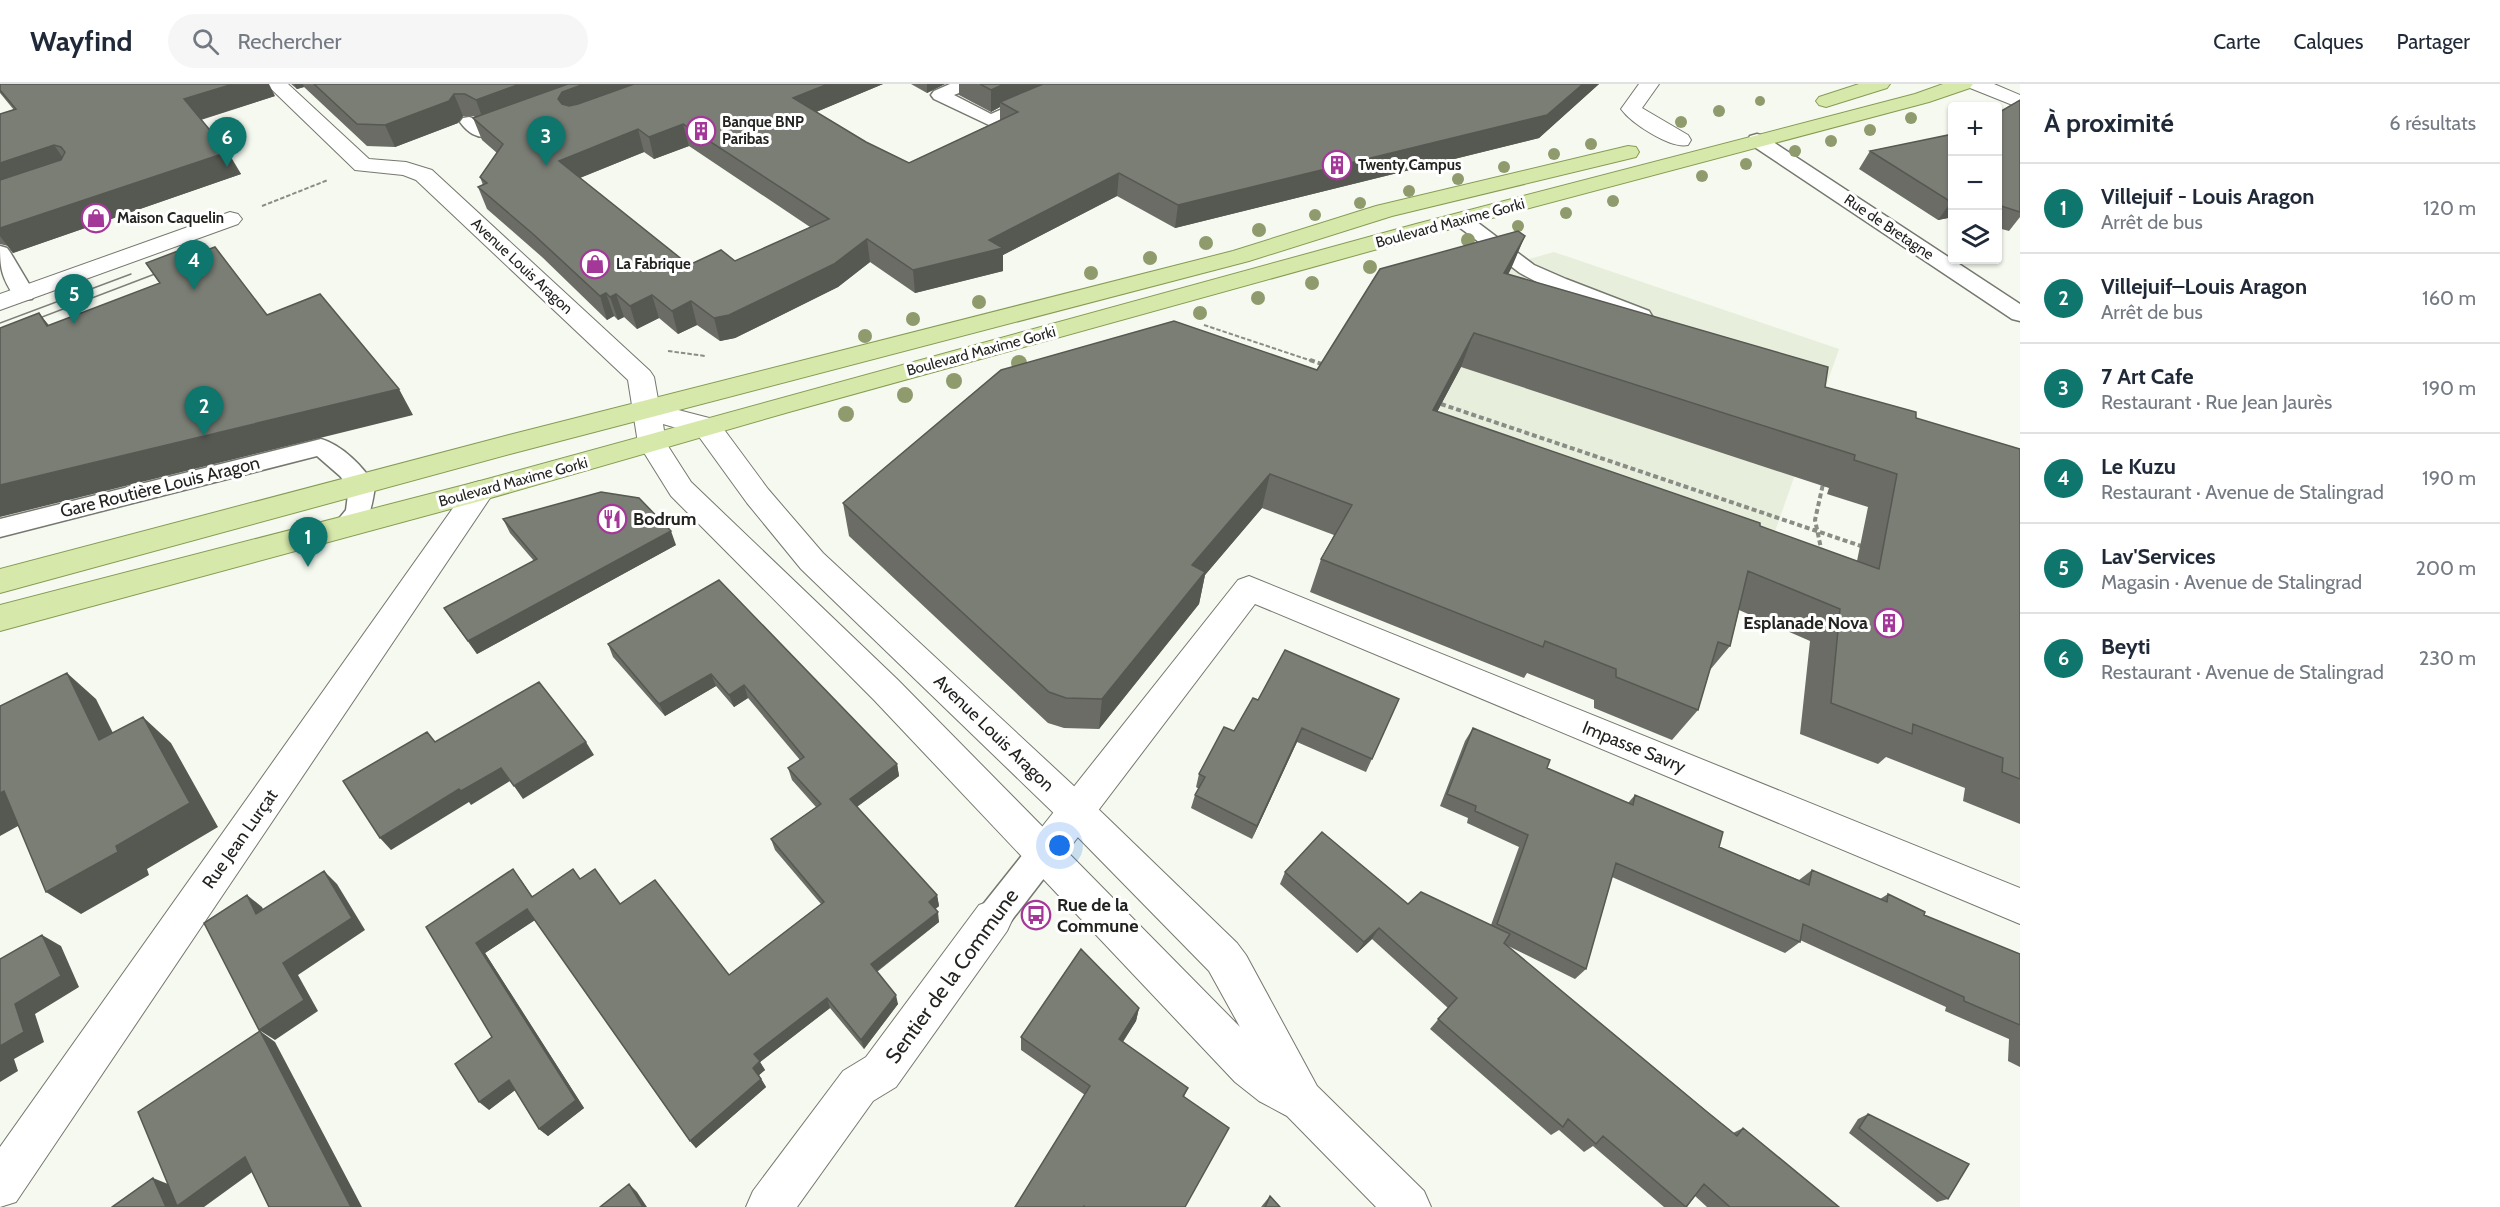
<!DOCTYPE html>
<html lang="fr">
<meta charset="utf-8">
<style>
body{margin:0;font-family:Cabin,sans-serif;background:#f6f6f7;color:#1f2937}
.controls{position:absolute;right:18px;top:18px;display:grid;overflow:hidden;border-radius:6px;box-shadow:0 2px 4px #0004}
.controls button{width:54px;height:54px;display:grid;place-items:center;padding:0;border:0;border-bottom:2px solid #e0e1e3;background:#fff;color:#1f2937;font:30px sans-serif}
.you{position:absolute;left:1060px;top:762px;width:21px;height:21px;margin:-15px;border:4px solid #fff;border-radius:50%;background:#1a73e8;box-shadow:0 0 0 9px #1a73e833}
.badge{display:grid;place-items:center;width:39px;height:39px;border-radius:50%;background:#0f766e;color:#fff;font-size:20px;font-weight:700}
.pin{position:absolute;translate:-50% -50px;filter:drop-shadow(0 2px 3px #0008)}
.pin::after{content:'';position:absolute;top:32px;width:21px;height:18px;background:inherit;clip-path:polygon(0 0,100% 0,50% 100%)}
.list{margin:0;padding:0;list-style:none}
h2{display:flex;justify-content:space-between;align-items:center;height:78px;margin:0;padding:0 24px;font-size:26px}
h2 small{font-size:20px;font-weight:400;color:#747a83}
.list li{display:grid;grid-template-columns:39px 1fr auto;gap:18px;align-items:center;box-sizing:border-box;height:90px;padding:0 24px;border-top:2px solid #e0e1e3}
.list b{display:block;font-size:22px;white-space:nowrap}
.list p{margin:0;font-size:20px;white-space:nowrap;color:#747a83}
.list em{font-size:20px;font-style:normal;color:#747a83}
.icon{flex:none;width:33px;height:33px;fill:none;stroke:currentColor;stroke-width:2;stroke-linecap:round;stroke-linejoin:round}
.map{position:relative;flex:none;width:2020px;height:1123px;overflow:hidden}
header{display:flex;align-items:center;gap:36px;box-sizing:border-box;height:84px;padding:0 30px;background:#fff;border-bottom:2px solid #e0e1e3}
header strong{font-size:28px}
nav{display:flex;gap:33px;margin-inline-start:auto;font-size:21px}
.search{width:420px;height:54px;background:#f6f6f7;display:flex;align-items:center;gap:15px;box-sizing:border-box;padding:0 21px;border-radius:33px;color:#747a83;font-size:22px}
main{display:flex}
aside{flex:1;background:#fff}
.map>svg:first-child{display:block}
.built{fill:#e7eedc}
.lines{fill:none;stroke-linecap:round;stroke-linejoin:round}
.service-casing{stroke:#75786f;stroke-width:3}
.minor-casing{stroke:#75786f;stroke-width:2}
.secondary-casing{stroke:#75786f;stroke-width:2}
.primary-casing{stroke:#879b55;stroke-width:2}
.path-far1{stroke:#8a8d86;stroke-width:2;stroke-dasharray:4.5 2;stroke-linecap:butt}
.path{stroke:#8a8d86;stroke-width:4;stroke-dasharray:5 3;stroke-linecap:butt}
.service{fill:#fff;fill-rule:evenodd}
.minor{fill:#fff;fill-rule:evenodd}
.secondary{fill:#fff;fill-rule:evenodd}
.primary{fill:#d7e9aa;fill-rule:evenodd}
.tram{stroke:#7d8079;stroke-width:1.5}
.tree{fill:#8f9a6d}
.wall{fill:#6a6c65;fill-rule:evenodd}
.shaded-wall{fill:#565852}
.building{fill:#7b7e75;stroke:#565852;stroke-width:1.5;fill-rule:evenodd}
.labels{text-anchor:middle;stroke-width:6;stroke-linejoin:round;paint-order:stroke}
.far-poi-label{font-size:15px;font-weight:bold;fill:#222420;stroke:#fff;text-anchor:start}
.far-street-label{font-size:15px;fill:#222420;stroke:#fff}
.street-label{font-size:18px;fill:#222420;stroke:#fff}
.poi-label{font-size:18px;font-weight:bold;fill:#222420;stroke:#fff;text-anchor:start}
.near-street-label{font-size:21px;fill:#222420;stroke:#fff}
</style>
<header>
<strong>Wayfind</strong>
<div class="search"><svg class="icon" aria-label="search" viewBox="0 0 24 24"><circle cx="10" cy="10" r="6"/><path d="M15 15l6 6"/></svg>Rechercher</div>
<nav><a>Carte</a><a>Calques</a><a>Partager</a></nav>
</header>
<main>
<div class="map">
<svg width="2020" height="1123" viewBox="0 0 2020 1123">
<rect width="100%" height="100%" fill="#f5f9ef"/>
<path class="built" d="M1554,168L1839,265L1764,479L1311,318L1376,218Z"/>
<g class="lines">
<g class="service-casing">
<path id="service" d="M950,0H974L971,4L954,11L991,30L1058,0H1081L1078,4L991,42L934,15L931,11L934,7Z
M469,33C478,35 486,41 491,48L488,52C477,55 467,48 460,38L463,34Z
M1757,50L1764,52L2020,220V237L2012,235L1750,60L1748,56L1750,52Z
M1462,130L1469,132L1534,181L1566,195L1649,227L1652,232L1649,237L1641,239L1633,237L1550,205L1520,189L1455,140L1452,136L1455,132Z
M0,162L7,164L10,168L35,210L32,215L24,216L16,215C2,194 0,186 0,162Z
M321,355C342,361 364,383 375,402C372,424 366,459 336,450L332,443L346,426L349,403L340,392L317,372L0,453V435Z
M1043,755L1055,760L1059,770L1055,780L1005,845L993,850L981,845L976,834L981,823L1031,760Z"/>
</g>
<g class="minor-casing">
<path id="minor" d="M1639,0H1659L1642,24L1688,51L1691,56L1688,61C1670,65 1631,39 1621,25Z
M1967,0H1994L2020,11V24L1970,4Z
M230,128L238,130L242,135L238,140L0,226V210Z
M480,397L490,400L495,407L490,414L16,1118L0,1123V1063L470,400Z
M1249,492L2020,804V840L1255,520L1056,782L1043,787L1030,782L1024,770L1030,758L1238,496Z
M993,816L1007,821L1013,834L1007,847L896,1003L873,1017L797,1123H746L753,1107L843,987L866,973L979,821Z"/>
</g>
<g class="secondary-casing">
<path id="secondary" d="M266,0H288L369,75L406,78L432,86L650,287L654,293L659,321L717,336L768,405L823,469L1090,717L1237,859L1246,871L1317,1002L1424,1107L1431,1123H1376L1287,1032L1259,1017L1235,998L874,616L671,412L638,359L628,296L416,96L403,91L355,86ZM663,340L697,350L747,419L801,485L1064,739L1209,887L1240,943L898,596L691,398L666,359Z"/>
</g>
<g class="primary-casing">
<path id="primary" d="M1859,0H1890L1887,4L1826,23L1819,21L1816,17L1819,13Z
M1943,0H1973L1970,4L1929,18L1432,150L789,328L480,417L0,547V521L480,397L1416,140L1915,10Z
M1628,62L1636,63L1639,68L1636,73L1392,132L1249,177L510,370L0,509V485L509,351L1233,167L1376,122Z"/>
</g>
<path class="path-far1" d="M262,122L328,96
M1204,241L1315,278
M668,267L705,272"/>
<path class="path" d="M1310,276L1325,281
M1441,320L1861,462
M1822,469L1815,436L1823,400"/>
<use href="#service" class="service"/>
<use href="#minor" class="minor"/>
<use href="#secondary" class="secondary"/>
<use href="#primary" class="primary"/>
<path class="tram" d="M0,239L131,190
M0,249L168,185"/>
</g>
<g class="tree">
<circle cx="1760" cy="17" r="5"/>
<circle cx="1719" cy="27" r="6"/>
<circle cx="1911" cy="34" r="6"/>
<circle cx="1681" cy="38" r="6"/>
<circle cx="1870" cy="46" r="6"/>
<circle cx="1831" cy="57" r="6"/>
<circle cx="1591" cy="60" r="6"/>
<circle cx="1795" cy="67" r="6"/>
<circle cx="1554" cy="70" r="6"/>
<circle cx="1746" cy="80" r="6"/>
<circle cx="1504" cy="83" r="6"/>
<circle cx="1702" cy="92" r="6"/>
<circle cx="1458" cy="95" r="6"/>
<circle cx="1409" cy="107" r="6"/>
<circle cx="1613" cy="117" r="6"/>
<circle cx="1360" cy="119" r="6"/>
<circle cx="1566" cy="129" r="6"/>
<circle cx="1315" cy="131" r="6"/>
<circle cx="1518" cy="142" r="6"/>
<circle cx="1259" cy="146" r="7"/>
<circle cx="1468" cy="156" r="7"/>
<circle cx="1206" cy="159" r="7"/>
<circle cx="1150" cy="174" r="7"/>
<circle cx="1370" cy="183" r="7"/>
<circle cx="1091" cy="189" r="7"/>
<circle cx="1312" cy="199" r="7"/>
<circle cx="1258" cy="214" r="7"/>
<circle cx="979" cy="218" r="7"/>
<circle cx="1200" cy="229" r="7"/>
<circle cx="913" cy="235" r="7"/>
<circle cx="865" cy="252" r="7"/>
<circle cx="1019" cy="279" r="8"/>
<circle cx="954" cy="297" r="8"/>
<circle cx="905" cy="311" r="8"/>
<circle cx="846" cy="330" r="8"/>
</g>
<path class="wall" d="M0,0L275,12L201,36L241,90L13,169L8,162L0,160V30L14,26L0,9Z
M291,0H883L816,28L866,58L909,79L1000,36V23L991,28L959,11V0H1599L1539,54L1175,144L1117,112L1003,171V187L915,209L870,178L838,203L735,254L720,257L697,241L678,250L659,234L637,245L624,233L618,236L614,232L607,236L542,173L487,125L478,103L483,101L480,93L497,69L482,56L473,34L475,33L473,32H463L458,39L395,63L367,62L304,3L297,5ZM689,62L810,143L735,177L689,181L580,94L644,68L654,75Z
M911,0H945L927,9Z
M2020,16V133L2009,147L1998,144V29Z
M1953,50V133L1938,136L1859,85L1870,67Z
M1525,152L1508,190L1825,303L1916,334L2020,365V740L1963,717L1965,704L1886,673L1878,680L1800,650L1810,557L1739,526L1730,562L1710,586L1698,626L1672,656L1594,624V616L1527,589L1524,594L1310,508L1321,475L1334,451L1262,424L1205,491L1199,520L1099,645L1064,644L1048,639L849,452L843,419L1317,286ZM1461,283L1829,404L1827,410L1868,423L1857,477L1437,328Z
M503,435L676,461L477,570L453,537L444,524L534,477L510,449Z
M719,496L897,680L899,692L857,723L937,811L939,822L935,825L939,838L877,888L898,920L864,965L830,924L760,978L765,986L759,991L766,1003L696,1064L690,1057L535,836L485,869L584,1024L548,1052L539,1045L515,1006L489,1026L492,953L426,843L521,796L532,812L580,795L729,891L821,820L775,766L771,755L816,723L792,696L788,684L800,676L748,614L734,623L716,602L665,632L613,573L608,560Z
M1399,615L1366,688L1297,658L1252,755L1191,724L1195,711L1199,705L1196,703L1199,690L1234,647L1258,616Z
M1473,644L1547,684L1628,719L1635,711L1719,763L1799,796L1812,786L1880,815L1888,810L1924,831L2020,870V983L2008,977L2009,955L1945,927L1946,923L1800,856V858L1785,869L1612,793L1586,885L1575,895L1506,861L1733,1049L1743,1044L1839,1123H1707L1695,1112L1687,1123H1664L1593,1062L1584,1068L1559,1046L1551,1051L1430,945L1448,924L1372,855L1357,869L1280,800L1285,788L1491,841L1519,763L1467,739L1468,734L1440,722L1465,657Z
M1139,924L1136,937L1123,958L1188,1004L1184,1013L1185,1123H1015L1085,1011L1021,966V953Z
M1868,1030L1948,1115L1937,1118L1849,1049L1858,1035Z
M1270,1112L1280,1123H1261Z"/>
<path class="shaded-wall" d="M233,0H269L275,12L196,37L184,15Z
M294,0H303L304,3L297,5Z
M520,0H649L569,30L484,38L476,16Z
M828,0H883L797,36L793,14Z
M927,0H945L927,9Z
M1004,0H1052L1000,18V23L991,28V6Z
M1583,0H1599L1539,54L1175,144L1178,121Z
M454,10L463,32L458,39L395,63L385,41Z
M683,40L689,62L654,75L649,53Z
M638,45L644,68L567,99L559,77Z
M54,61L70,84L0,108V79Z
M228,68L241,90L13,169L0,152V144Z
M1119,89L1117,112L1003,171V187L915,209L913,186L989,156Z
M1951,118H1953V133L1938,136Z
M1525,152L1511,185L1491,223L1504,189Z
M867,155L870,178L838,203L735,254L720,257L714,234Z
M606,209L614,232L607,236L600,212Z
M616,210L624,233L618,236L610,213Z
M652,211L659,234L637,245L630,222Z
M691,217L697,241L678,250L672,227Z
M39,229L60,255L47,242Z
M1474,249L1461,283L1420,360L1433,326Z
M399,305L413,331L0,433V401Z
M1270,390L1262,424L1205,491L1199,520L1099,645L1102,615L1192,481Z
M671,447L676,461L477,570L468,557Z
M67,589L96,615L129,681L99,656Z
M711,590L716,602L665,632L659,620Z
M744,601L748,614L734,623L729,611Z
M143,633L171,659L218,743L147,785L149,791L81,830L46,808L116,762Z
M1302,644L1297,658L1252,755L1257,742Z
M586,658L594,671L523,715L514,702Z
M897,680L899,692L852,726L850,715Z
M501,684L510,697L471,721L469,718L391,766L380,754L459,705Z
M4,707L38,731L0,752V709Z
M324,787L337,800L365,846L298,891L318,927L275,956L259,946L283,879Z
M247,811L262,823L271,842L256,830Z
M937,811L939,822L931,829L929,818Z
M527,825L535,836L485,869L584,1024L548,1052L539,1045L476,859Z
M938,828L939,838L873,890L871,880Z
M1379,844L1372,855L1357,869L1364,858Z
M42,851L61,862L79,903L35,930L44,958L14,975L18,987L0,998V962L15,920Z
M896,911L898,920L864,965L861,956Z
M827,914L830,924L760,978L765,986L758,992L753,984L754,970Z
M1139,924L1136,937L1116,968L1119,955Z
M260,947L275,958L362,1123H351Z
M761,995L766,1003L696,1064L690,1057Z
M509,996L518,1004L489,1026L479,1018Z
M245,1073L262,1081L204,1123H166L153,1094L173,1102Z
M629,1100L637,1108L647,1123H643Z"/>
<path class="building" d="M0,0H233L184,15L228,68L0,144V96L61,76L65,68L61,63L54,61L0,79V30L16,25L0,6Z
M314,0H520L476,16L465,10H454L449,17L385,41L357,40Z
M568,0H584L562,8L558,15L562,20L569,22L578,20L634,0H828L793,14L866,58L909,79L1018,28L1000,18L1043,0H1583L1547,31L1178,121L1119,89L989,156L1003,164L913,186L867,155L834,180L729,231L714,234L691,217L672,227L652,211L630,222L616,210L610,213L606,209L600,212L533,150L478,103L487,99L480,93L503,60L473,34ZM683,40L829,135L735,177L721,166L689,181L559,77L638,45L649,53Z
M980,0H1004L991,6Z
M2020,16V128L1998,121V29Z
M1953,50V118H1951L1870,67Z
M1518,147L1525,152L1504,189L1828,283L1825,303L1916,328V334L2020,365V695L2002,688L2003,674L1913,640L1912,650L1831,619L1840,525L1748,487L1730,562L1718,558L1698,626L1616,593V585L1545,557L1543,563L1321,475L1352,421L1270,390L1192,481L1205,488L1102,615L1066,614L1049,608L843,419L1001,286L1174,237L1317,286L1380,185ZM1474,249L1855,371L1854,376L1897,390L1879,485L1760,442V439L1433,326Z
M194,161L199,169L215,163L267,231L320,210L399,305L0,401V244L39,229L47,242L160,199L146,179Z
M601,408L639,414L671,447L468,557L444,524L537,475L503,435Z
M719,496L897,680L850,715L937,811L929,818L938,828L871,880L896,911L861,956L827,914L754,970L760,977L753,984L761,995L690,1057L527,825L476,859L576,1016L539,1045L509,996L479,1018L455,980L492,953L426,843L513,785L532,813L573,785L580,795L595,785L620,820L655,796L729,891L824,818L771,755L821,720L788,684L804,673L744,601L729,611L711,590L659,620L608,560Z
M1285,566L1399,615L1372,675L1302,644L1257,742L1195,711L1205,693L1199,690L1224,643L1234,647L1253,614L1258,616Z
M67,589L99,656L143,633L190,719L116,762L118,768L46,808L4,707L0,709V622Z
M539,598L586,658L514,702L501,684L461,707L459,705L380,754L343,697L427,648L435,658Z
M1473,644L1550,676L1547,684L1633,721L1635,711L1723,748L1719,763L1809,801L1812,786L1887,818L1888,810L1925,828L1924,831L2020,870V941L1964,917V913L1803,840L1800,858L1616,779L1586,885L1497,840L1528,751L1475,727L1476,722L1447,710Z
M1322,748L1408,820L1421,808L1510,850L1504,859L1706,1027L1737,1052L1743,1044L1839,1123H1730L1704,1100L1686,1123L1603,1052L1596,1060L1568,1035L1563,1043L1438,935L1457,914L1379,844L1364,858L1285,788Z
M324,787L352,834L283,879L304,916L259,946L204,839L247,811L256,830Z
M42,851L61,892L15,920L24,948L0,962V875Z
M1081,865L1139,924L1119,955L1188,1004L1183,1012L1229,1044L1185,1123H1085L1084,1122L1083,1123H1015L1090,1002L1021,953Z
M260,947L351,1123H269L245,1073L177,1122L138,1028Z
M1868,1030L1969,1080L1948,1115L1859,1044Z
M153,1094L166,1123H112Z
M629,1100L643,1123H600Z
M1270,1112L1280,1123H1265Z"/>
<defs>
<g id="building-ring" transform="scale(1.5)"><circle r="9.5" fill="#fff" stroke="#a43898" stroke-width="1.5"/><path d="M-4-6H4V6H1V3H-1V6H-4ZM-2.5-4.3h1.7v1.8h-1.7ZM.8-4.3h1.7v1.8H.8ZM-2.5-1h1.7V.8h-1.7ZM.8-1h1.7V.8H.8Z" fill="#a43898"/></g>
<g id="shop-ring" transform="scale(1.5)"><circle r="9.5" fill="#fff" stroke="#a43898" stroke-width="1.5"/><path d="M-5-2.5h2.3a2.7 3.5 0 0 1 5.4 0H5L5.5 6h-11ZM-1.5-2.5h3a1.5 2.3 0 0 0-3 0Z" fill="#a43898"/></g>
<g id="restaurant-ring" transform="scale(1.5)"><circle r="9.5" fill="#fff" stroke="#a43898" stroke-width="1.5"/><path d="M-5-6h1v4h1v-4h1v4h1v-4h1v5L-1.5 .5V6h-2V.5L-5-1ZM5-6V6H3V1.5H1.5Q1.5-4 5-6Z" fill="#a43898"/></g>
<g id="bus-ring" transform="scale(1.5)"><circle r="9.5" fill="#fff" stroke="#a43898" stroke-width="1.5"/><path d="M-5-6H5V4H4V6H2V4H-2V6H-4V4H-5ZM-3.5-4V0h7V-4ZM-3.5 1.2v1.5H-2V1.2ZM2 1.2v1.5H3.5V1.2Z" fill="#a43898"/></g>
</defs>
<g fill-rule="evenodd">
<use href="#building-ring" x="701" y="47"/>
<use href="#building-ring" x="1337" y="81"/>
<use href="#shop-ring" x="96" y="134"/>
<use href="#shop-ring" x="595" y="180"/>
<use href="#restaurant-ring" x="612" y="435"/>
<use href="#building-ring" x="1889" y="539"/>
<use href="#bus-ring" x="1036" y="831"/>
</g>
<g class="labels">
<g class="far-poi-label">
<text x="722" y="43">Banque BNP<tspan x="722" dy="17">Paribas</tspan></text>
<text x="1358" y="86">Twenty Campus</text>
<text x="117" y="139">Maison Caquelin</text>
<text x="616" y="185">La Fabrique</text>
</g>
<g class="far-street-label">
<text transform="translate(1450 139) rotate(-15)" y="5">Boulevard Maxime Gorki</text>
<text transform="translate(1889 143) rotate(34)" y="5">Rue de Bretagne</text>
<text transform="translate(522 182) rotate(43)" y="5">Avenue Louis Aragon</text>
<text transform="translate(981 267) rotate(-15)" y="5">Boulevard Maxime Gorki</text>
<text transform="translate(513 398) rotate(-15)" y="5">Boulevard Maxime Gorki</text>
</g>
<g class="street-label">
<text transform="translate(160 403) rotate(-14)" y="6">Gare Routière Louis Aragon</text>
<text transform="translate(994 649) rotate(44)" y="6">Avenue Louis Aragon</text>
<text transform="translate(1634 663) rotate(22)" y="6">Impasse Savry</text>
<text transform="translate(240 755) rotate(-55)" y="6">Rue Jean Lurçat</text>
</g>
<g class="poi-label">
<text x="633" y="441">Bodrum</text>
<text x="1868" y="545" text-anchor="end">Esplanade Nova</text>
<text x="1057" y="827">Rue de la<tspan x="1057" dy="21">Commune</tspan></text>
</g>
<g class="near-street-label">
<text transform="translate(952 892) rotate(-54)" y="7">Sentier de la Commune</text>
</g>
</g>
</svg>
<div class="controls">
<button>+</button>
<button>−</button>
<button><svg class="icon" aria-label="layers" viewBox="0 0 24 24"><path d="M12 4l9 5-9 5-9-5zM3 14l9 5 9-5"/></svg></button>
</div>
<div class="you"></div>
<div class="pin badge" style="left:308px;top:483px">1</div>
<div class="pin badge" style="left:204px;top:352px">2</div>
<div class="pin badge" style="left:546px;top:82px">3</div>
<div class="pin badge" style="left:194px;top:206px">4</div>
<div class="pin badge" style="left:74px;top:240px">5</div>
<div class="pin badge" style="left:227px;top:83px">6</div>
</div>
<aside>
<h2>À proximité<small>6 résultats</small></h2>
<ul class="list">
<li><span class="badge">1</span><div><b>Villejuif - Louis Aragon</b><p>Arrêt de bus</p></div><em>120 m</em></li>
<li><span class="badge">2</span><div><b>Villejuif–Louis Aragon</b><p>Arrêt de bus</p></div><em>160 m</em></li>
<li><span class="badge">3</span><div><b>7 Art Cafe</b><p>Restaurant · Rue Jean Jaurès</p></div><em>190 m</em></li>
<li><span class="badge">4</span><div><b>Le Kuzu</b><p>Restaurant · Avenue de Stalingrad</p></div><em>190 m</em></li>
<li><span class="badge">5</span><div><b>Lav'Services</b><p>Magasin · Avenue de Stalingrad</p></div><em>200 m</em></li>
<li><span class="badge">6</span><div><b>Beyti</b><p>Restaurant · Avenue de Stalingrad</p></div><em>230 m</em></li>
</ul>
</aside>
</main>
